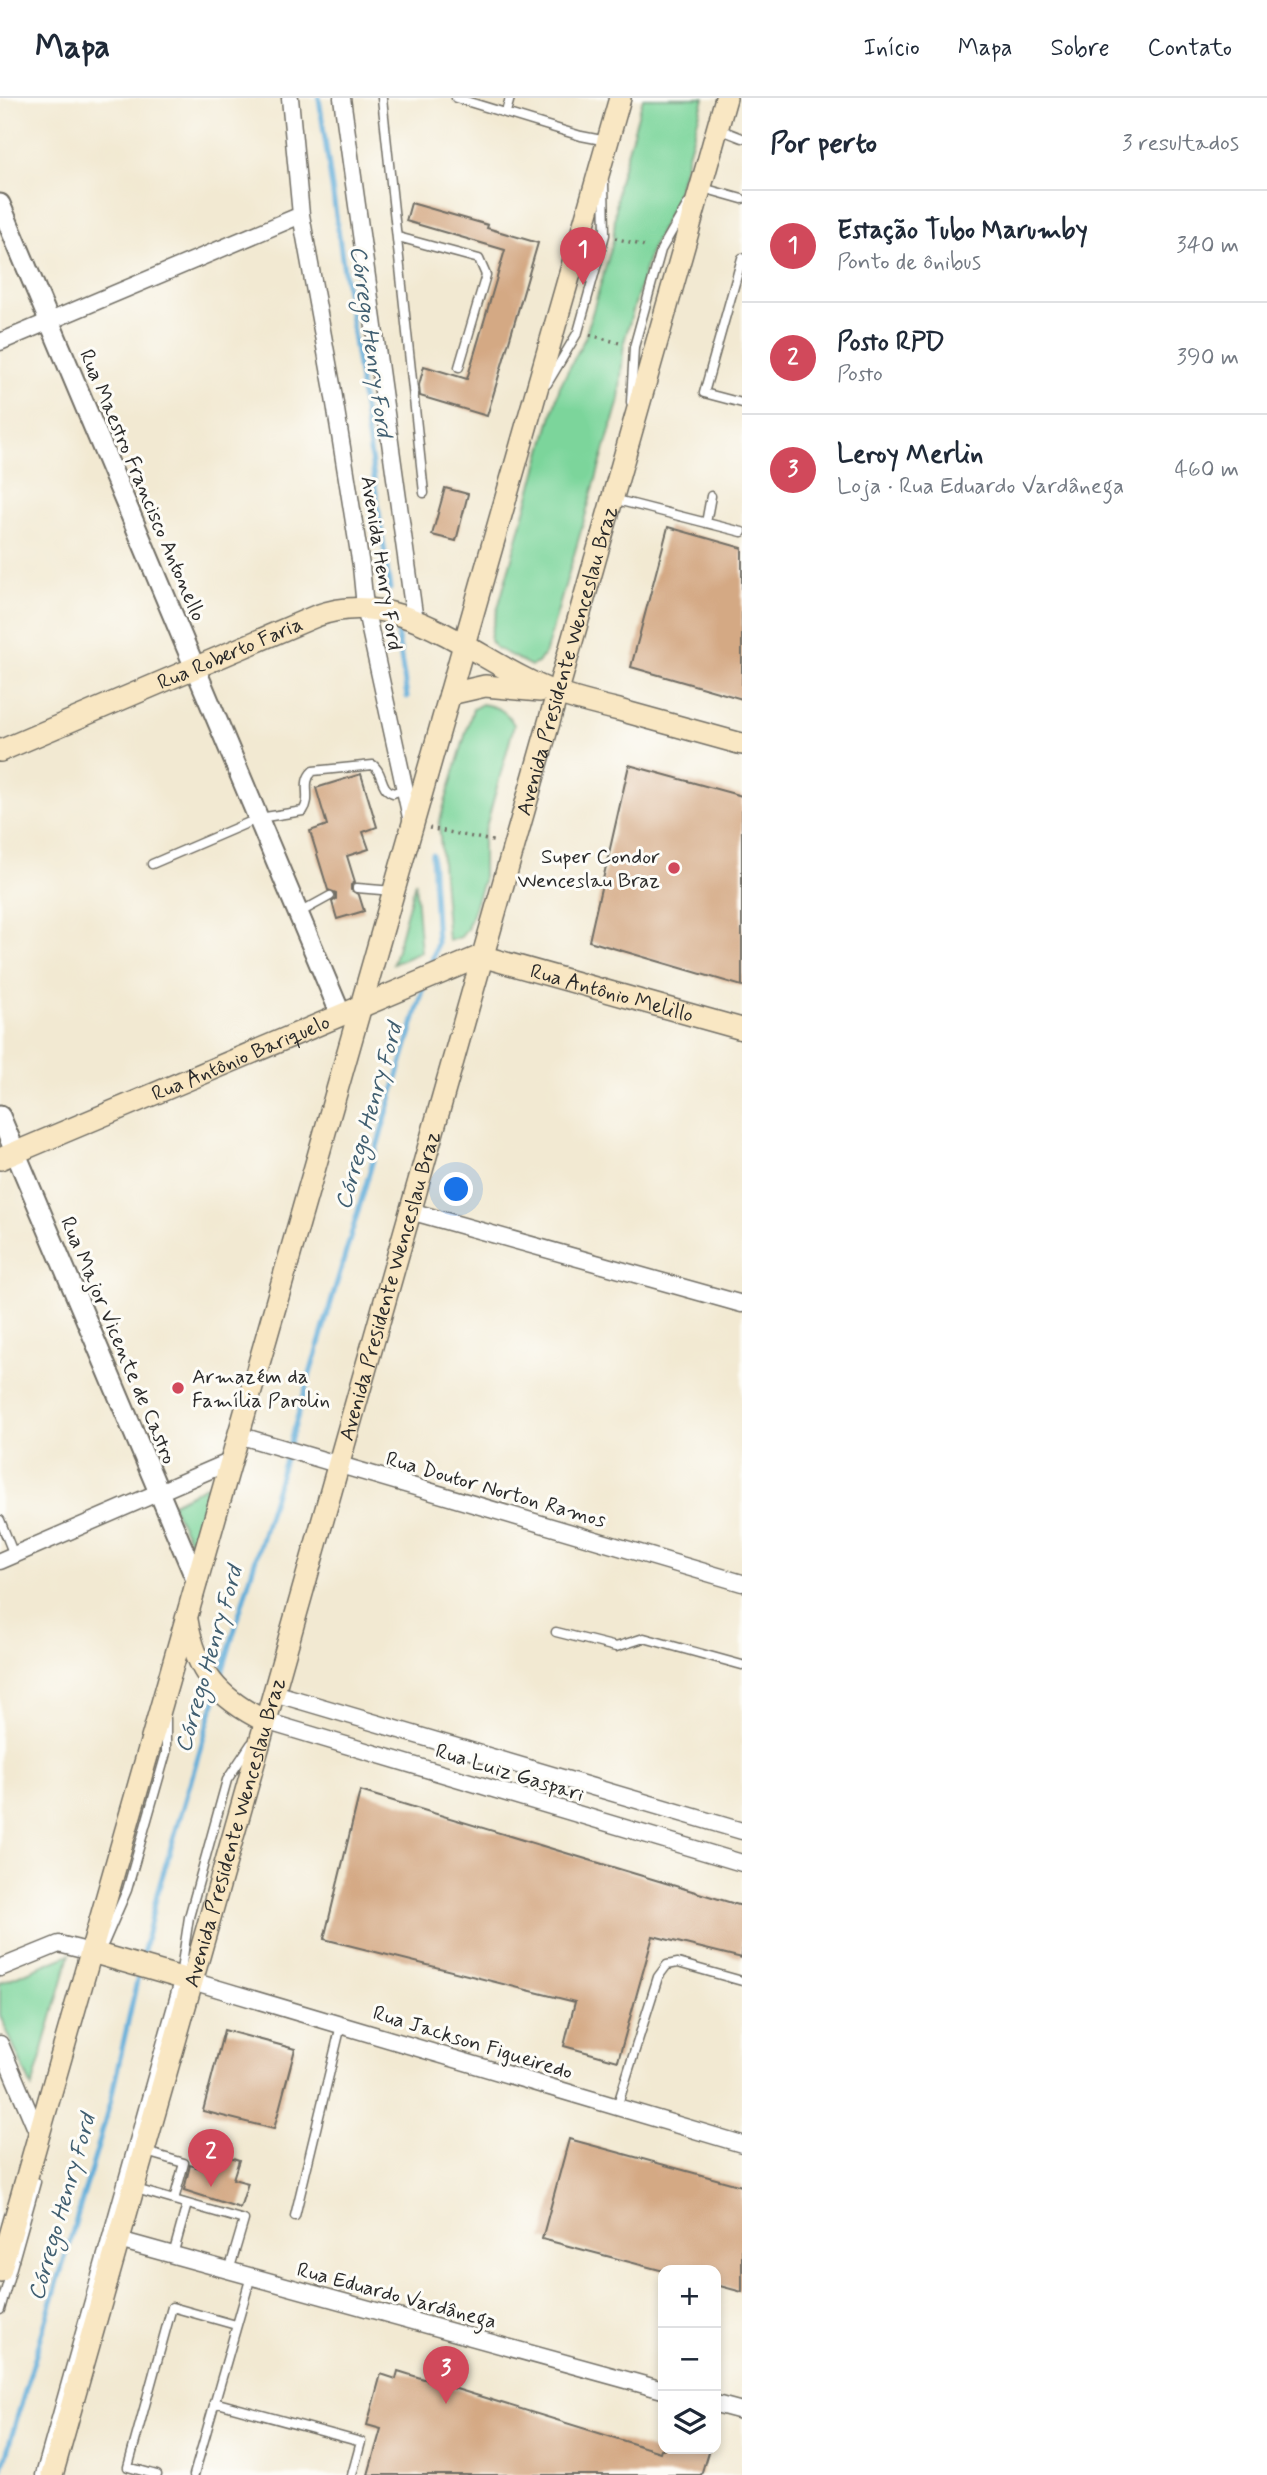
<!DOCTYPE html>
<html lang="pt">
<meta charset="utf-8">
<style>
body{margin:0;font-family:Mynerve,sans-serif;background:#f6f6f7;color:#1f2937}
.controls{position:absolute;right:21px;bottom:21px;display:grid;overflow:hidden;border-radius:14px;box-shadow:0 4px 10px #0003}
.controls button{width:63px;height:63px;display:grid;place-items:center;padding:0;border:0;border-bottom:2px solid #e0e1e3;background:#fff;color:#1f2937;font:35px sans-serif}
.you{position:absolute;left:457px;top:1092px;width:24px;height:24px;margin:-18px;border:5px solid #fff;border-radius:50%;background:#1a73e8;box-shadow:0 0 0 10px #1a73e833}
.badge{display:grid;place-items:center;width:46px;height:46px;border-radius:50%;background:#d1495b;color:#fff;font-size:23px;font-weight:700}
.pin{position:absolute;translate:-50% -58px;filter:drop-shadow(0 2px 4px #0008)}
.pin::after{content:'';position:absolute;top:37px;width:24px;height:21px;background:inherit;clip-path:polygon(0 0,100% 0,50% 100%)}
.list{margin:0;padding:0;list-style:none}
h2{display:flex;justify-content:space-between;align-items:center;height:91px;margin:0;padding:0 28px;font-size:30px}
h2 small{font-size:23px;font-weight:400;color:#747a83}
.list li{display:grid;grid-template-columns:46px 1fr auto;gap:21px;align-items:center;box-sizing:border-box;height:112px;padding:0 28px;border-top:2px solid #e0e1e3}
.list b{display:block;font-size:26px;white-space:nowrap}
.list p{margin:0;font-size:23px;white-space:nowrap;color:#747a83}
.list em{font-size:23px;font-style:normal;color:#747a83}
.icon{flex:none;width:38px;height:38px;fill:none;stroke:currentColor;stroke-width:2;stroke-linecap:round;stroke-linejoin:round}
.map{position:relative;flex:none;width:742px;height:2377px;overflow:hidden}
header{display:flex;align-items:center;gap:42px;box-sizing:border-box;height:98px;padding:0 35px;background:#fff;border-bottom:2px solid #e0e1e3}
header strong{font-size:33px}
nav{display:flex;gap:38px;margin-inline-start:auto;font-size:24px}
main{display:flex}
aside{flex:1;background:#fff}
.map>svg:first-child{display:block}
.green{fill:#7cd59b;stroke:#548063;stroke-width:2}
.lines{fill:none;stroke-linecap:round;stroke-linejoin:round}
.stream{stroke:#61add9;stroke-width:5}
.building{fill:#d4a984}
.service-casing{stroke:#716e65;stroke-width:11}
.minor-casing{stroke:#716e65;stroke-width:19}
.tertiary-casing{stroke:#716e65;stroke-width:23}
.secondary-casing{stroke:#716e65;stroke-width:24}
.path{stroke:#716e65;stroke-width:3.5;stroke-dasharray:2 5;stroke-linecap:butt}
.service{stroke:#fff;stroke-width:8}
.minor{stroke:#fff;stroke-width:16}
.tertiary{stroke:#fff;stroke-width:19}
.secondary{stroke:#f9e7c3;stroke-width:21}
.poi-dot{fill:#d1495b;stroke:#fdfcf7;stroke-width:2.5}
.labels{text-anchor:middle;stroke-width:6;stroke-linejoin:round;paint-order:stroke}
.street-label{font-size:21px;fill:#2b2b2b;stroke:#fdfcf7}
.poi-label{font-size:21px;fill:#2b2b2b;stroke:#fdfcf7;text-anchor:end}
.water-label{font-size:23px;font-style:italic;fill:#415f71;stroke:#fdfcf7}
</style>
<header>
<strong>Mapa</strong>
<nav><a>Início</a><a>Mapa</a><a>Sobre</a><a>Contato</a></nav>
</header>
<main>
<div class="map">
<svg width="742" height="2377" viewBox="0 0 742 2377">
<rect width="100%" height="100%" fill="#fdfcf7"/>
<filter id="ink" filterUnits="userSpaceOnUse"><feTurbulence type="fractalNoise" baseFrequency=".0143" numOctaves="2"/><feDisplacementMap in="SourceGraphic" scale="14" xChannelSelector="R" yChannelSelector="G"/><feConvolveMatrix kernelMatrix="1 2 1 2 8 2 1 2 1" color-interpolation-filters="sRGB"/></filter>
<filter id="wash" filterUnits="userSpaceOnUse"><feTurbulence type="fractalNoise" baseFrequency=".00686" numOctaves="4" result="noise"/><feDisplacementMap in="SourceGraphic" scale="28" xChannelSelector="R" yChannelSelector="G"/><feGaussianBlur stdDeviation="1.57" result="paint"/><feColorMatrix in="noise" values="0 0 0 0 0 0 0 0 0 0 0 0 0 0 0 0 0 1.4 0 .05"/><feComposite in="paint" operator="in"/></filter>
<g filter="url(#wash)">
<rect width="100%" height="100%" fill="#f2e9d2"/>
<path class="green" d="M643,0H704L675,103L650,154L624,244L619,302L546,553L538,565L531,568L496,550L490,543L491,535L560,288L585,240L613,143L618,87Z
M482,606C498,609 506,612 514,627L483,740V783L467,831L461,839L448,843L439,725L473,611Z
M415,784L421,854L393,866Z
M210,1386L192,1448L171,1406Z
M70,1856L32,1990L0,1917V1885Z"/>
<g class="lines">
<path class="stream" d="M319,0L390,491
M397,533L407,599
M429,873L437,845L432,756
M219,1585L424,889
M141,1865L157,1796L216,1598
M0,2377L96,2055L110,2005L139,1874"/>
</g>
<g id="blocks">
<path class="building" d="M411,105L488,127L487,130L538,145L487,318L420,298L419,287L424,268L467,281L505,152L406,123Z
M445,390L468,396L456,443L432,437Z
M668,429L742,450V601L631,569Z
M629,667L742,698V888L589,843Z
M361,676L377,729L363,734L369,751L347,758L355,784L351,787V792L359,797L364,813L337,821L332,804L336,801V795L328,792L310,733L327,727L316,690Z
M360,1693L742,1808V1860L653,1838L618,1963L564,1948L575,1904L324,1841Z
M224,1932L295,1951L274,2031L203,2013Z
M569,2041L742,2088V2194L716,2187V2172H660L542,2141Z
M217,2055L239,2062L233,2081L248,2085L240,2110L184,2092L190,2067L211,2074Z
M398,2273L660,2354L661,2351H709L701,2377H368L381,2331L367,2327L381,2276L396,2281Z"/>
</g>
</g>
<g filter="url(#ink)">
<use href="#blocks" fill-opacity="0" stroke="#716e65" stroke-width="2"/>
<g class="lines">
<g class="service-casing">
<path id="service" d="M382,0L424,395
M456,0L581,38L607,43
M506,14L510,0
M719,31L742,40
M703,90L742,101
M398,139L479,161L486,177L459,269
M742,160L704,295L742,305
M547,286L578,234L605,137L604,84
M631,304L634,249L661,152L687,107
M613,401L742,434
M706,425L711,398
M152,766L259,720L303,713C313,699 300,685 313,673L373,667C384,675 379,690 393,695L405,691
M357,790L393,793
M299,815L330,798
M0,1422L14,1457
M556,1534L616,1549L644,1540L742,1567
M104,1845L127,1792L166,1655V1620
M617,2009L658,1879L667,1867L678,1865L742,1883
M146,2054L184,2065L174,2102L244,2122L229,2173
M136,2091L174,2102
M295,2118L341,1927
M173,2157L187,2106
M0,2212L36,2084
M214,2304L361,2344L352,2377
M40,2377L180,1879L189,1819L227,1682L251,1646
M157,2377L128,2369L172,2209L236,2227
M194,2377L251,2178"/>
</g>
<g class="minor-casing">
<path id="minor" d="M290,0L301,117L332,287L361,468L365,509L412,724
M342,0L415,523
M0,244L301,117
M410,1113L742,1206
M238,1337L742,1485
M0,1463L231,1363
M274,1595L742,1733
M265,1623L742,1765
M0,1870L59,1846L91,1854
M192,1883L742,2046
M0,1946L39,2038
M119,2142L663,2292
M716,2306L742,2313"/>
</g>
<g class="tertiary-casing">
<path id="tertiary" d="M0,106L341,917
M0,1018L197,1484"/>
</g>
<g class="secondary-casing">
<g id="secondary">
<path d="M450,596L485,588L540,593"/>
<path id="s1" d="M0,653L316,518C403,485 479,567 557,595C577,602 598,607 619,612C660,623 701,635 742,646"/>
<path id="s2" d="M0,1061L481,858L742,931"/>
<path d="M187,1522C196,1574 218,1600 265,1623"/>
<path d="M91,1854L192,1883"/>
<path d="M0,2173L620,0"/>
<path id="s3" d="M52,2377L726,0"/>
</g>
</g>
<path class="path" d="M615,140L648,149
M590,237L623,246
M429,730L497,744"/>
<use href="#service" class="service"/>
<use href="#minor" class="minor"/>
<use href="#tertiary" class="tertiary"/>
<use href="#secondary" class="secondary"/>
</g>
</g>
<g class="poi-dot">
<circle cx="674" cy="770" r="7"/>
<circle cx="178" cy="1290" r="7"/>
</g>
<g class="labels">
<g class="street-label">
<text transform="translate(143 387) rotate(67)" y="7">Rua Maestro Francisco Antonello</text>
<text transform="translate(382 465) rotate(81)" y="7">Avenida Henry Ford</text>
<text dy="7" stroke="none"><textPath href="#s1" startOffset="250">Rua Roberto Faria</textPath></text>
<text dy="7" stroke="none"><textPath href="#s3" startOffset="1886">Avenida Presidente Wenceslau Braz</textPath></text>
<text dy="7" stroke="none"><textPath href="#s2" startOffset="658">Rua Antônio Melillo</textPath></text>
<text dy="7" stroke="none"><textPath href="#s2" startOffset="261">Rua Antônio Bariquelo</textPath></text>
<text dy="7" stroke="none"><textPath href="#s3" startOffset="1236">Avenida Presidente Wenceslau Braz</textPath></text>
<text transform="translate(119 1242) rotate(67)" y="7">Rua Major Vicente de Castro</text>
<text transform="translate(496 1391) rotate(16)" y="7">Rua Doutor Norton Ramos</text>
<text transform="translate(510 1674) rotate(17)" y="7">Rua Luiz Gaspari</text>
<text dy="7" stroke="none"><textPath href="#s3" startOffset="668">Avenida Presidente Wenceslau Braz</textPath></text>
<text transform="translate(473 1944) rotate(17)" y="7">Rua Jackson Figueiredo</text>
<text transform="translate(397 2197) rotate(15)" y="7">Rua Eduardo Vardânega</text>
</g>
<g class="poi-label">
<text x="660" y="765">Super Condor<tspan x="660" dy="24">Wenceslau Braz</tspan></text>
<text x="192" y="1285" text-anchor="start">Armazém da<tspan x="192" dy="24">Família Parolin</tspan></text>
</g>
<g class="water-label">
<text transform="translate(372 243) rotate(82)" y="8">Córrego Henry Ford</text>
<text transform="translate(368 1018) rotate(-74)" y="8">Córrego Henry Ford</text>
<text transform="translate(208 1561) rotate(-74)" y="8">Córrego Henry Ford</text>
<text transform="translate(61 2109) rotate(-74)" y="8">Córrego Henry Ford</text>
</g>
</g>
</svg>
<div class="controls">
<button>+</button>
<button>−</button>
<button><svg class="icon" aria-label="layers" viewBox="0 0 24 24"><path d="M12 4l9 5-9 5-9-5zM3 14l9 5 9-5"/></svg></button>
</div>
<div class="you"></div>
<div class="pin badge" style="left:583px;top:187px">1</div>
<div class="pin badge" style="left:211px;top:2089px">2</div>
<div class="pin badge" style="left:446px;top:2306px">3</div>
</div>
<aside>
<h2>Por perto<small>3 resultados</small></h2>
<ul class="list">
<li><span class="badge">1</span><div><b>Estação Tubo Marumby</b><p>Ponto de ônibus</p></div><em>340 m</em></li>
<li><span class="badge">2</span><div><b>Posto RPD</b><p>Posto</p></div><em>390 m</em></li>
<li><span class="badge">3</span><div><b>Leroy Merlin</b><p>Loja · Rua Eduardo Vardânega</p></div><em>460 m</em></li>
</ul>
</aside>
</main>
